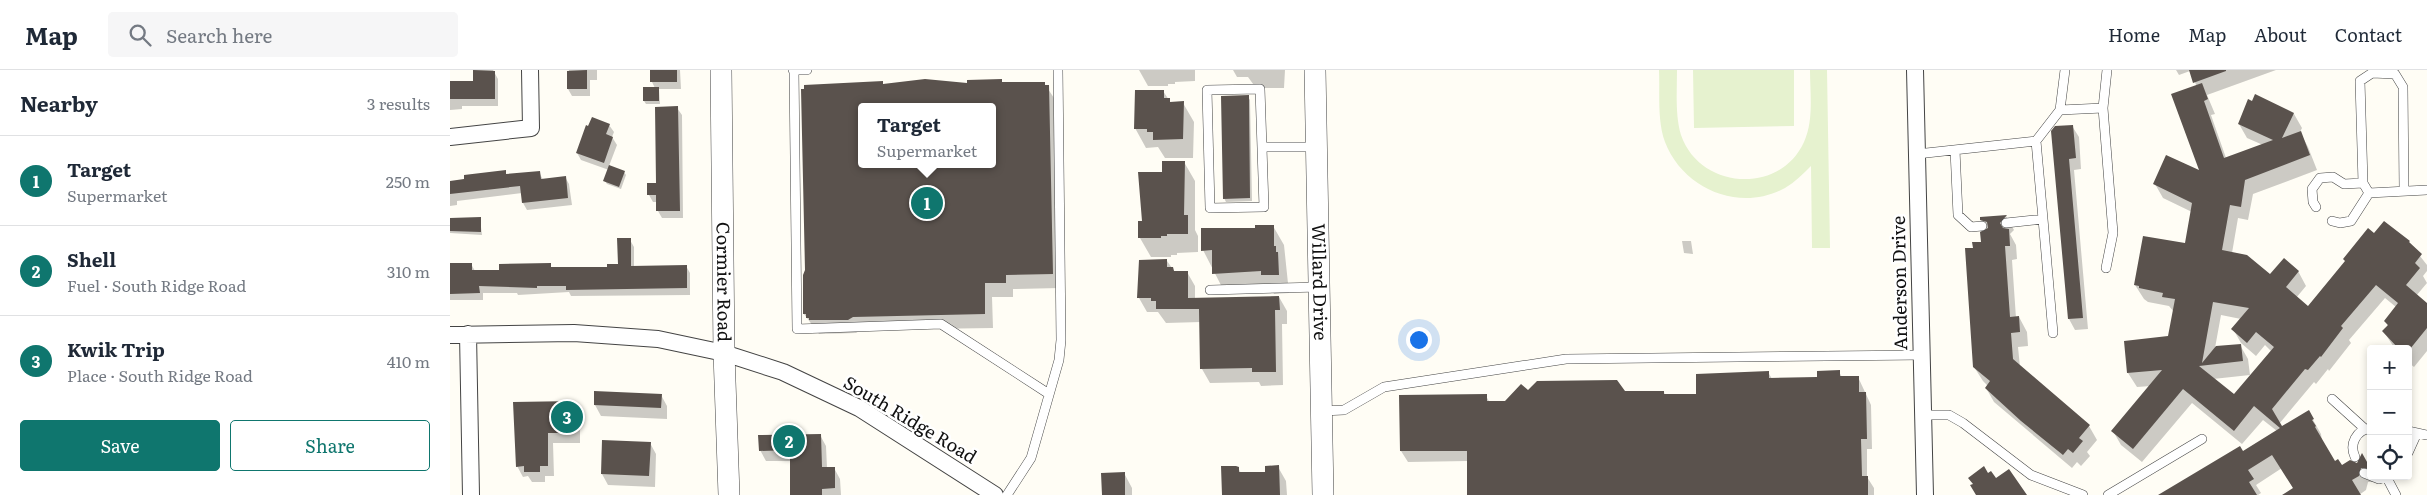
<!DOCTYPE html>
<meta charset="utf-8">
<style>
body{margin:0;font-family:Literata,serif;background:#f6f6f7;color:#1f2937}
.controls{position:absolute;right:15px;bottom:15px;display:grid;overflow:hidden;border-radius:5px;box-shadow:0 2px 8px #0003}
.controls button{width:45px;height:45px;display:grid;place-items:center;padding:0;border:0;border-bottom:1px solid #e0e1e3;background:#fff;color:#1f2937;font:25px sans-serif}
.you{position:absolute;left:968px;top:269px;width:18px;height:18px;margin:-12px;border:4px solid #fff;border-radius:50%;background:#1a73e8;box-shadow:0 0 0 8px #1a73e833}
.badge{display:grid;place-items:center;width:32px;height:32px;border-radius:50%;background:#0f766e;color:#fff;font-size:16px;font-weight:700}
.pin{position:absolute;translate:-50% -50%;border:2px solid #fff;box-shadow:0 1px 5px #0006}
.popup{position:absolute;left:408px;top:33px;width:138px;height:65px;box-sizing:border-box;display:grid;place-content:center;border-radius:5px;background:#fff;filter:drop-shadow(0 1px 4px #0005);font-size:16px;white-space:nowrap;color:#747a83}
.popup b{font-size:19px;color:#1f2937}
.popup::after{content:'';position:absolute;left:50%;top:100%;margin-left:-10px;border:10px solid transparent;border-top-color:#fff}
.list{margin:0;padding:0;list-style:none}
h2{display:flex;justify-content:space-between;align-items:center;height:65px;margin:0;padding:0 20px;font-size:21px}
h2 small{font-size:16px;font-weight:400;color:#747a83}
.list li{display:grid;grid-template-columns:32px 1fr auto;gap:15px;align-items:center;box-sizing:border-box;height:90px;padding:0 20px;border-top:1px solid #e0e1e3}
.list b{display:block;font-size:19px;white-space:nowrap}
.list p{margin:0;font-size:16px;white-space:nowrap;color:#747a83}
.list em{font-size:16px;font-style:normal;color:#747a83}
.actions{display:flex;gap:10px;padding:15px 20px}
.actions a{flex:1;padding:11px 0;border:1px solid #0f766e;border-radius:5px;text-align:center;font-size:18px;color:#0f766e}
.actions .main{background:#0f766e;color:#fff}
.icon{flex:none;width:28px;height:28px;fill:none;stroke:currentColor;stroke-width:2;stroke-linecap:round;stroke-linejoin:round}
.map{position:relative;flex:none;width:1977px;height:425px;overflow:hidden}
header{display:flex;align-items:center;gap:30px;box-sizing:border-box;height:70px;padding:0 25px;background:#fff;border-bottom:1px solid #e0e1e3}
header strong{font-size:24px}
nav{display:flex;gap:28px;margin-inline-start:auto;font-size:18px}
.search{width:350px;height:45px;background:#f6f6f7;display:flex;align-items:center;gap:12px;box-sizing:border-box;padding:0 18px;border-radius:5px;color:#747a83;font-size:19px}
main{display:flex}
aside{flex:1;background:#fff}
.map>svg:first-child{display:block}
.pitch{fill:#e6f2cf}
.shadow{fill:#0003;fill-rule:evenodd}
.building{fill:#5a524d;fill-rule:evenodd}
.lines{fill:none;stroke-linecap:round;stroke-linejoin:round}
.service-casing{stroke:#444;stroke-width:10}
.minor-casing{stroke:#444;stroke-width:18}
.tertiary-casing{stroke:#444;stroke-width:22}
.service{stroke:#fff;stroke-width:9}
.minor{stroke:#fff;stroke-width:16}
.tertiary{stroke:#fff;stroke-width:21}
.labels{text-anchor:middle;stroke-width:5;stroke-linejoin:round;paint-order:stroke}
.street-label{font-size:18px;fill:#111;stroke:#fff}
</style>
<header>
<strong>Map</strong>
<div class="search"><svg class="icon" aria-label="search" viewBox="0 0 24 24"><circle cx="10" cy="10" r="6"/><path d="M15 15l6 6"/></svg>Search here</div>
<nav><a>Home</a><a>Map</a><a>About</a><a>Contact</a></nav>
</header>
<main>
<aside>
<h2>Nearby<small>3 results</small></h2>
<ul class="list">
<li><span class="badge">1</span><div><b>Target</b><p>Supermarket</p></div><em>250 m</em></li>
<li><span class="badge">2</span><div><b>Shell</b><p>Fuel · South Ridge Road</p></div><em>310 m</em></li>
<li><span class="badge">3</span><div><b>Kwik Trip</b><p>Place · South Ridge Road</p></div><em>410 m</em></li>
</ul>
<div class="actions"><a class="main">Save</a><a>Share</a></div>
</aside>
<div class="map">
<svg width="1977" height="425" viewBox="0 0 1977 425">
<rect width="100%" height="100%" fill="#fffdf5"/>
<path class="pitch" d="M1209,0H1227C1227,21 1225,45 1231,65C1250,120 1330,125 1354,72C1364,50 1360,23 1360,0H1377L1380,178H1362L1361,96C1353,104 1345,112 1335,118C1290,143 1233,119 1215,72C1207,50 1210,23 1209,0Z
M1243,0H1344V56L1244,58Z"/>
<path class="shadow" d="M24,0H43L48,9V36H12V39L0,40V12H24Z
M119,0H147V10H140V26H122L118,19Z
M202,0H230L231,19H209L210,34H196L194,31L205,18L202,12Z
M689,0H745V11L725,12V14H718V16H698Z
M783,0H835L834,18H806L798,7H787Z
M1726,0H1826L1757,25L1765,44L1761,45L1776,88L1813,75L1797,68L1789,54L1844,44L1852,58L1850,62L1858,77L1867,100L1803,124L1798,150L1788,148L1782,183L1820,206L1848,201L1856,216L1846,228L1858,238L1934,153L1959,172L1977,195V201L1973,206L1977,213L1966,226L1977,236V281L1964,297L1958,292V279H1945L1934,262L1938,256L1935,251L1946,237L1935,228L1899,270L1901,273L1879,301L1878,299L1866,314L1864,312L1829,354L1832,358L1858,341L1871,364L1872,372L1885,392L1891,397L1908,394L1912,386L1921,400V406L1928,412H1918L1916,420L1909,425H1847L1832,398L1806,415L1811,423L1808,425H1710L1793,383L1827,361L1813,350L1792,374L1742,333L1692,392L1671,375L1663,361L1701,316L1687,317L1678,303L1719,267L1724,242L1719,236L1698,232L1694,229L1685,215L1736,175L1742,142L1713,128L1705,114L1751,103L1747,17L1740,1L1729,5ZM1771,245L1791,249L1783,259L1791,273L1806,286L1815,275L1821,281L1784,326L1763,309L1800,305L1798,289L1790,275L1765,278Z
M594,13L606,31L610,218L563,219V227H542L543,258L411,260L406,263L369,264L354,244L356,200L352,23L355,16ZM412,37H542V94H412Z
M713,21L721,33H733L744,52L743,88H715L708,77L696,78L685,58Z
M798,27L800,30L802,131L776,132L774,128Z
M227,38L232,45L233,148H212L208,141L207,132H203L199,125L207,114Z
M159,55L164,62L162,67L167,75L159,96L174,102L176,105L171,119L157,114L155,111L159,100L131,90L127,83Z
M1622,56L1629,67L1631,99L1624,100L1638,259L1625,260L1619,249L1603,62Z
M734,92L745,111V160L748,166V182L727,183V185H721V187H701L690,168L689,153H693Z
M55,102L57,105L89,102L93,110L115,107L119,114L122,135L77,140L73,133L72,123L7,131V135L0,136V112Z
M1556,146L1564,160L1560,164L1566,175L1567,189L1562,190L1566,248L1569,247L1577,262L1578,276L1568,277L1570,297L1639,356L1647,370L1637,382L1640,386L1631,396L1627,392L1622,398L1544,332L1536,318L1538,316L1533,311L1524,297V179L1533,173L1537,160L1531,150Z
M30,149L32,165L0,163V150Z
M823,156L834,175L839,223L824,224L822,220L775,223L753,180Z
M180,170L184,177V197L236,196L240,203V225L121,226L119,222L68,225L67,223H33V230H0V194H21L25,201H50L100,195L102,199L158,198L169,195Z
M1232,171H1241L1243,184L1234,183Z
M717,191L725,202H737L745,216V229L829,227L837,241V254H832L833,315L811,316L809,312L760,313L752,299L751,252L716,253L708,242H697L689,228Z
M1318,302L1322,309L1368,308L1389,302L1392,307H1408L1421,335L1422,379H1417V407L1424,418V425H1019L1018,391L958,392L951,381L1036,326L1040,333H1056L1079,322H1214L1215,325H1247Z
M211,325L217,336V349L151,346L145,335Z
M124,332L130,342V373H103L104,406H95V412H82L78,406L73,407L67,396Z
M370,365L376,376L377,398H384L390,409L391,425H341V391H316L310,380Z
M154,371L200,373L206,384L205,417L158,415L152,404Z
M828,397L836,411L837,425H773L788,398L791,403H816Z
M674,403L682,418V425H653Z"/>
<path class="building" d="M23,0L45,1V29H0V11H23Z
M137,0V19H117V1Z
M200,0H227V12H200Z
M1739,0H1776V1L1743,13Z
M475,9L517,13V10L552,9V12H595V15H599L603,204L556,205V213H535V244L403,247L398,250H359V248H356V244H353V205L355,200L351,19H354V15L433,11V14ZM412,37H542V94H412Z
M1752,13L1758,29L1754,31L1774,88L1823,70L1788,54L1798,29L1802,31L1805,24L1844,43L1832,68L1851,61L1860,85L1795,110L1791,137L1780,135L1772,180L1797,185L1820,204L1834,188L1849,201L1836,217L1858,236L1895,191L1893,189L1918,158L1924,163L1934,151L1960,171L1959,172L1972,184L1965,193L1970,198L1956,215L1977,233V258L1960,279H1949L1932,261L1938,255L1934,251L1948,233L1926,215L1891,256L1893,258L1871,287L1870,286L1858,300L1855,299L1822,339L1832,356L1859,340L1864,349L1862,350L1866,356L1865,357L1885,391L1888,389L1892,395L1900,390L1907,393L1912,383L1921,399L1911,398L1909,406L1902,410L1911,425H1832L1843,418L1822,385L1798,400L1804,409L1799,412L1807,425H1708L1790,376L1793,381L1830,358L1804,336L1784,361L1733,319L1683,379L1661,361L1712,300L1677,303L1674,271L1718,266L1725,229L1712,227L1713,223L1689,218V216L1684,215L1693,166L1735,173L1742,133L1703,114L1716,85L1749,100L1721,24ZM1763,232L1799,238L1781,259L1797,273L1806,262L1824,277L1784,324L1749,296L1793,291L1791,274L1766,276L1752,293Z
M193,17H209V31H193Z
M685,20H714V28H720V32L734,31L733,69L703,70V62H697V59H684Z
M799,25L800,128L773,129L771,26Z
M228,36L230,141H206V125H197V113H206L205,37Z
M142,47L160,54L156,64L163,67L154,93L126,83L136,55L138,56Z
M1623,55L1626,88L1619,89L1633,248L1618,249L1601,61L1605,56Z
M712,91H735L734,145H738V164H717V166H711V168H688V151H692L688,102H712Z
M159,95L175,101L169,117L153,111Z
M56,100V104L90,101L91,109L116,106L118,128L72,133L70,116L0,124V111L14,109V105Z
M1557,145L1550,153L1553,158L1559,159L1560,176H1555L1560,247L1569,246L1570,262L1561,263L1563,289L1640,355L1629,368L1633,371L1623,383L1618,379L1613,385L1571,351L1535,318L1540,311L1523,297L1515,178H1523L1522,172H1531L1530,162L1538,158L1537,152L1530,150V147Z
M31,147V162L0,161V148Z
M805,155H824V176H826V182H828L829,205H811V201L762,204V180L751,181V158H805Z
M167,168H181V196L237,195V218L116,220V216H87V218L29,216L30,223L0,224V193H22V200H49V194L101,193V197H157V194H168Z
M717,189V197H723L724,201H738V228L829,226L830,240H825L826,302H802V298L750,299L749,239H706V231H701V228H687L689,190Z
M1390,300V306H1409V322H1416L1417,369H1411L1412,406H1418V425H1017V381H950L949,325L1037,324V331H1055L1071,314L1078,320L1087,311L1167,310L1175,321H1214V324H1246V304L1319,301V308L1367,307V301Z
M144,321L212,324L211,338L144,335Z
M125,331V363H98V396H90V402H74V396L66,397L63,332Z
M371,364L372,397H385V418L372,419V425H340V380L309,381L308,365Z
M152,370L201,372L199,406L151,404Z
M829,395L830,425H772L771,396H786L789,397V402H815V396Z
M1534,396L1538,403L1541,401L1546,408L1559,399L1577,425H1526L1520,415L1523,414L1518,408Z
M675,402V425H652L651,403Z"/>
<g class="lines">
<g class="service-casing">
<path id="service" d="M343,0H357
M344,0L347,259L491,254L599,324
M810,19L814,137L760,138L757,20Z
M1610,40L1653,38
M812,77H866
M1505,80L1508,145L1521,157L1532,156
M1467,84L1586,71L1610,40L1615,0
M1954,120L1953,17L1945,4L1922,3L1910,11L1913,113L1919,123L1977,120
M1866,137L1863,132L1862,119L1870,108L1883,107L1894,114L1913,113
M1593,149L1603,263
M1882,151L1890,153L1901,151L1919,123
M1556,153L1593,149L1586,71
M1656,198L1663,163L1653,38L1657,0
M760,220L870,217
M1882,329L1915,359
M872,341L894,340L934,317L1116,289L1472,285
M1474,345H1499L1513,353L1581,405L1633,425
M1958,361L1977,365
M1958,383L1967,363
M1905,387C1899,374 1906,360 1921,358
M1914,403L1929,409L1939,406
M1937,408L1946,425
M557,425L581,388L609,290L611,270L608,0
M1658,425L1752,369"/>
</g>
<g class="minor-casing">
<path id="minor" d="M1465,0L1475,425
M0,67L81,58L80,0
M18,264L21,425
M0,265L124,263L208,269L274,283L333,302L409,338L545,425"/>
</g>
<g class="tertiary-casing">
<g id="tertiary">
<path id="s1" d="M271,0L274,283L279,425"/>
<path id="s2" d="M865,0L873,425"/>
</g>
</g>
<use href="#service" class="service"/>
<use href="#minor" class="minor"/>
<use href="#tertiary" class="tertiary"/>
</g>
<g class="labels">
<g class="street-label">
<text dy="6" stroke="none"><textPath href="#s2" startOffset="212">Willard Drive</textPath></text>
<text dy="6" stroke="none"><textPath href="#s1" startOffset="212">Cormier Road</textPath></text>
<text transform="translate(1450 213) rotate(-91)" y="6">Anderson Drive</text>
<text transform="translate(460 350) rotate(31)" y="6">South Ridge Road</text>
</g>
</g>
</svg>
<div class="controls">
<button>+</button>
<button>−</button>
<button><svg class="icon" aria-label="locate" viewBox="0 0 24 24"><circle cx="12" cy="12" r="6"/><path d="M12 2v4M12 18v4M2 12h4M18 12h4"/></svg></button>
</div>
<div class="you"></div>
<div class="pin badge" style="left:477px;top:133px">1</div>
<div class="popup"><b>Target</b>Supermarket</div>
<div class="pin badge" style="left:339px;top:371px">2</div>
<div class="pin badge" style="left:117px;top:347px">3</div>
</div>
</main>
